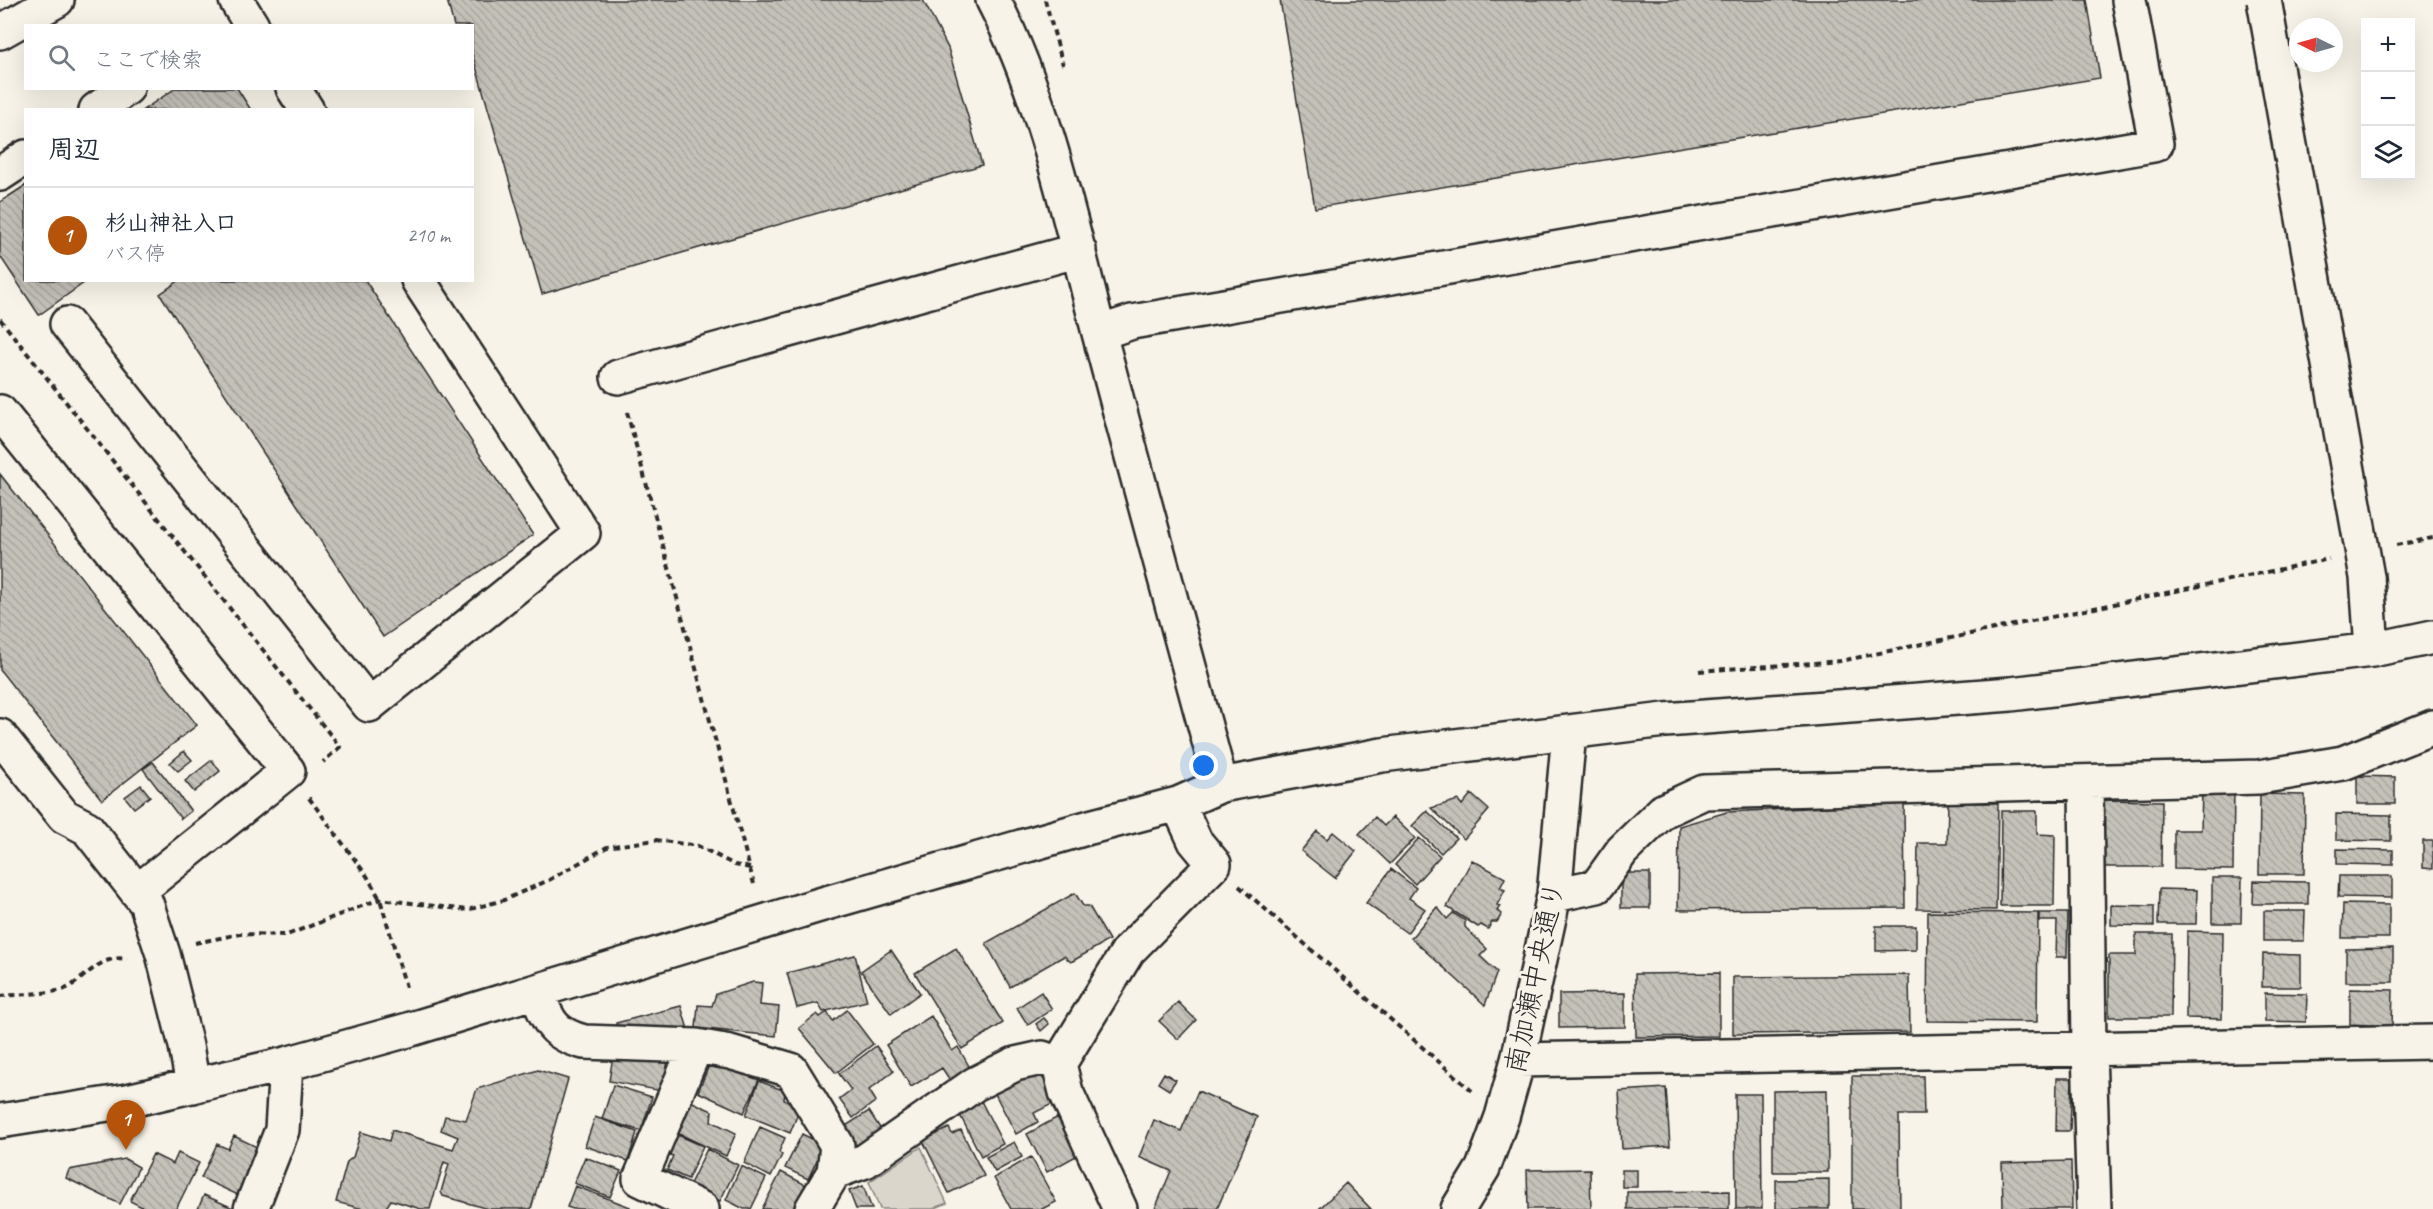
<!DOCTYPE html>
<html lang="ja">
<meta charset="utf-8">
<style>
body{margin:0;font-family:Caveat,"Klee One",sans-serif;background:#f2f2f3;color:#1f2937}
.controls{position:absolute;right:18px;top:18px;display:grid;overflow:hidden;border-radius:0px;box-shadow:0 6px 24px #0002}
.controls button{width:54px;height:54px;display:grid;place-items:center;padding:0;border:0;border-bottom:2px solid #e0e1e3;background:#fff;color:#1f2937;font:30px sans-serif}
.compass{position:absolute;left:2289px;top:18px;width:54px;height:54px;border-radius:50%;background:#fff;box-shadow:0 6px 24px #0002;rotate:275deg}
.you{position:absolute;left:1204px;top:766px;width:21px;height:21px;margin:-15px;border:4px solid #fff;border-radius:50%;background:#1a73e8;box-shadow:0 0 0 9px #1a73e833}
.badge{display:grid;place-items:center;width:39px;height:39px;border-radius:50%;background:#b45309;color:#fff;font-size:20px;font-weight:700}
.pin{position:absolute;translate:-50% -50px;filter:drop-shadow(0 2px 3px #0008)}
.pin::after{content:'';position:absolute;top:32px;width:21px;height:18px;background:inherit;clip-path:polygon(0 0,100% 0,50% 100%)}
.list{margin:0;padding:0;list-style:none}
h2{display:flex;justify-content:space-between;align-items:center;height:78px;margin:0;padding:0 24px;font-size:26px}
h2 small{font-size:20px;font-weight:400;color:#747a83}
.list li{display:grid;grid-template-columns:39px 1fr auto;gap:18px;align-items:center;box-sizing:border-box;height:96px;padding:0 24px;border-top:2px solid #e0e1e3}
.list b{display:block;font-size:22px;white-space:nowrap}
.list p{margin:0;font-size:20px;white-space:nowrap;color:#747a83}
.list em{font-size:20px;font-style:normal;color:#747a83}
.icon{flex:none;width:33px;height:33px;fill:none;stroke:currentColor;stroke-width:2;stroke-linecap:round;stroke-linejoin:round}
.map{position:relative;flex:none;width:2433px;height:1209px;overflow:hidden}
.search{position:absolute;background:#fff;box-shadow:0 6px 24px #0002;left:24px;top:24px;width:450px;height:66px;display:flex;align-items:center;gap:15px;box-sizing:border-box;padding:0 21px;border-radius:0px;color:#747a83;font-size:22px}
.panel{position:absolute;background:#fff;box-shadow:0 6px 24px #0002;left:24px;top:108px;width:450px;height:174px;border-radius:0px}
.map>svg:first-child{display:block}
.green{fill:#dad6cc;stroke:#82807c;stroke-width:1.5}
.building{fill:url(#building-back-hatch);stroke:#2b2b2b;stroke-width:1.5}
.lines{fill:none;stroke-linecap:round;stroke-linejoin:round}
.minor-casing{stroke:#2b2b2b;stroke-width:38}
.path{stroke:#2b2b2b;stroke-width:4;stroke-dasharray:6 4.5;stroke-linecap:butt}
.minor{stroke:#f7f3e8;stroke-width:33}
.minor-bridge-casing{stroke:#2b2b2b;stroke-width:38;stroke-linecap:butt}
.minor-bridge{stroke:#f7f3e8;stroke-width:33}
.labels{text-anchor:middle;stroke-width:6;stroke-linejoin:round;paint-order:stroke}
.street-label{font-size:28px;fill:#2b2b2b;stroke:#f7f3e8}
</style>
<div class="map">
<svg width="2433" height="1209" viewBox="0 0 2433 1209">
<defs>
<pattern id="building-back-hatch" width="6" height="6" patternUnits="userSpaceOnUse" patternTransform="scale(1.5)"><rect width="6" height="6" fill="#c4c1b9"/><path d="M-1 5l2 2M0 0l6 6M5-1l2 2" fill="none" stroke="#a9a69f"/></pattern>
</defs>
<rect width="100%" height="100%" fill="#f7f3e8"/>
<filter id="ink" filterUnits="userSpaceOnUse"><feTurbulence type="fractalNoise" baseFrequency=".0167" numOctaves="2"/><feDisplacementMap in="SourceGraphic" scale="12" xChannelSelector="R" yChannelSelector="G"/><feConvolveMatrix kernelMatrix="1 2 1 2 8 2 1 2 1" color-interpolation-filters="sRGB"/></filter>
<g filter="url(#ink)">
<path class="green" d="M921,1147L947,1203L933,1209H880L869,1182Z"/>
<path class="building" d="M447,0H923L948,48L982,165L542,294L472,53V26H454Z
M1280,0H2087L2100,78L1315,208Z
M176,88H237L251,110H143Z
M26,185V280H88L39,315L0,256V202Z
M180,280H365L533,535L383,637L160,294Z
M0,474L197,725L102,800L0,670Z
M184,751L192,760L178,771L170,763Z
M212,760L220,771L194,792L185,781Z
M153,762L191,811L181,819L143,769Z
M2357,776L2395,777V804H2357Z
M141,785L150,796L134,808L125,797Z
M2202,788H2234L2233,870L2174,869V830H2201Z
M1471,794L1489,810L1464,839L1431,808L1458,800L1462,805Z
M2260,794L2305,795L2304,874H2259Z
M2101,800L2162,801L2161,867H2100Z
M1904,803L1905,908L1678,910L1679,826L1727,812Z
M1948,803H1998L1996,910L1917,909L1918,843H1947Z
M1427,811L1456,838L1441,853L1412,826Z
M2001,811H2037V834L2055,835L2054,906H2000Z
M2336,814L2391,815V841L2336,840Z
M1375,817L1384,826L1393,817L1415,838L1390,864L1359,834Z
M1317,831L1327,839L1333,832L1356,851L1335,878L1301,851Z
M1419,838L1440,856L1415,884L1395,865Z
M2423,841H2433V869L2423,868Z
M2337,849L2393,850V865L2337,864Z
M1472,860L1505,878L1500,888L1505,890L1497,905L1500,906L1497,911L1502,914L1497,922H1492L1488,929L1481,925L1478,927L1447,907Z
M1391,869L1416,888L1409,898L1425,909L1407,933L1366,903Z
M1621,873H1650V908H1621Z
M2339,876H2392V898L2338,897Z
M2212,878H2242L2241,923H2212Z
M2254,881L2308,882V904H2253Z
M2159,889L2197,890L2196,924H2158Z
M1075,893L1083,906H1089L1109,940L1071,962L1064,956L1010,987L986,943Z
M2343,904L2389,905V938H2342Z
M2111,905L2154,906V926L2111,925Z
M1437,907L1447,919L1453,913L1465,921V927L1487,949L1480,956L1497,972L1485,1005L1411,938Z
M2264,911H2305L2304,941H2264Z
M1928,912L2038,913L2037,1022L1927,1021Z
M2039,913H2068L2067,957H2056L2057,921H2039Z
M1876,926H1916V950L1876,951Z
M2187,931L2223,932L2222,1019L2186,1018Z
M2136,934H2172L2171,1017H2109V955H2136Z
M956,948L1003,1023L962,1049L915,973Z
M2393,948V982H2346V949Z
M891,950L920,993L891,1014L861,971Z
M2263,954L2301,955V987H2262Z
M855,955L867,1001L823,1012L818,1003L797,1008L787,973Z
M1719,973V1036L1636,1037L1635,974Z
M1909,975L1910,1032L1733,1034V977Z
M753,982L762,983L760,1005L779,1007L776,1036L696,1028L698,1005L712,1006L716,994Z
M2350,989L2393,990L2392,1026L2350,1024Z
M1041,992L1052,1009L1028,1025L1017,1008Z
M1625,993V1027L1559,1028V994Z
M2265,993L2307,994L2306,1022L2265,1021Z
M1178,1002L1196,1020L1178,1039L1159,1021Z
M681,1006L690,1036L619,1032L616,1023Z
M847,1010L873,1044L836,1073L799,1028L817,1014L820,1017L827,1012L833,1021Z
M931,1016L952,1051L958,1047L973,1073L953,1085L942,1068L911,1087L886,1045Z
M1044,1018L1049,1024L1041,1031L1036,1024Z
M876,1046L894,1071L869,1090L876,1101L853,1118L839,1099L851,1090L839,1074Z
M613,1056L668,1061L662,1091L609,1081Z
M710,1063L724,1069L738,1067L760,1077L744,1113L698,1092Z
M1037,1067L1056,1102L1034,1113L1038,1122L1016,1134L993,1090Z
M538,1070L568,1079L531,1209H488L443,1196L441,1192L449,1164L444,1162L430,1209H421L391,1200L385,1209H363L336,1202L347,1162L353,1157L361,1132L389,1141L392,1130L453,1149L458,1137L441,1130L445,1116L466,1120L477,1089Z
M1164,1073L1176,1080L1169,1090L1158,1083Z
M1852,1076H1923L1924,1115H1899L1900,1209H1852Z
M2057,1078H2072L2070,1131H2056Z
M759,1081L785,1091L784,1100L801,1106L790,1133L746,1115Z
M613,1085L652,1097L641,1131L602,1119Z
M1666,1088L1670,1146L1622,1149L1619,1091Z
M1827,1090L1828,1172H1773V1091Z
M1198,1091L1257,1117L1217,1209H1155L1171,1171L1139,1157L1154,1120L1181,1131Z
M1735,1094H1761L1762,1209H1736Z
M684,1098L712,1111L711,1121L736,1133L726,1156L673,1131Z
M981,1101L1003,1144L981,1156L959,1113Z
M869,1111L885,1136L852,1153L841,1129Z
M595,1117L637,1132L628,1161L585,1146Z
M1058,1117L1078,1155L1047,1172L1027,1134Z
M760,1127L785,1138L779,1152L782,1155L771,1177L744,1163Z
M949,1128L952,1134L961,1130L984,1176L949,1193L923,1141Z
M673,1133L703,1146L688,1179L667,1170L673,1156L664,1153Z
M802,1134L824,1145L808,1179L785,1168Z
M234,1136L259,1148L238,1195L201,1178L217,1144L228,1149Z
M1014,1142L1022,1157L995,1172L986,1157Z
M707,1149L738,1165L720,1201L689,1186Z
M178,1153L199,1163L176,1209H146L130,1201L153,1154L173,1164Z
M585,1157L621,1171L610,1197L574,1183Z
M1031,1157L1056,1202L1042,1209H1011L994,1178Z
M125,1159L139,1167L120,1204L66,1178L69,1170Z
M2071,1161L2072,1209H2003L2002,1163Z
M741,1166L766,1178L751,1209H744L726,1200Z
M1590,1169L1591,1209H1528L1527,1170Z
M1622,1170H1637V1187H1622Z
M781,1172L806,1185L794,1209H762Z
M1829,1179V1209H1776V1180Z
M1346,1183L1371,1209H1319Z
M575,1186L630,1207L629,1209H573L567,1207Z
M863,1186L872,1209H856L849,1191Z
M1729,1191V1209H1627V1192Z
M204,1195L235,1209H198Z"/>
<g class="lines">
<g class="minor-casing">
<path id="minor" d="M236,0L252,26
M993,0C1045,100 1071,224 1099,333C1139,484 1180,635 1221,785
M0,32L57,0
M293,88L307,110
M96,110L127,88
M0,174L26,157
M67,324L369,705L583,533L418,280
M1099,333L1132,322L2153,145L2156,144L2129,0
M618,377L1079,250
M0,412L288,771L137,892
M2367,577L2372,650
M0,736L64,816L87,828L146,903L163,954L186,1046L193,1086
M2086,783L2089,1050L2094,1209
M1554,895L1597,886L1622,851L1663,811L1704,792L2259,777L2343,763L2433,727
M536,992C548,1020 552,1034 584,1042L696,1046L730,1052L791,1070L837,1145L834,1172
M696,1046L640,1179L702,1209
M1518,1060L2433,1042
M0,1121L127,1101L286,1064L408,1030L816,906L1090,827L1178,804L1221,785L1382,755L1665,720L2011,694L2372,650L2433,637
M251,1209L282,1130L286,1064
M812,1209L834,1172L865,1161L975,1084L1015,1064L1042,1058L1059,1064
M1120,1209L1066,1092L1059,1064L1128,951L1214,864L1195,841L1178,804
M1458,1209L1483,1168L1502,1117L1518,1060L1554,895L1569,733"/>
</g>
<path class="path" d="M1045,0L1063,65
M0,319L340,747L323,762
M627,412L754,884
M2396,545L2433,538
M1699,671L1841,661L2329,559
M309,798L367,876L380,899L406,987
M1239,886L1472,1091
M195,943L240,934L287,935L380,899L467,910L504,900L549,880L607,847L656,840L698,846L735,865L750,868
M0,996C13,995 56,993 65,989C85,980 99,954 127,959"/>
<use href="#minor" class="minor"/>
<g class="minor-bridge-casing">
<path id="minor-bridge" d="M2264,0L2367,577"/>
</g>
<use href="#minor-bridge" class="minor-bridge"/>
</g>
</g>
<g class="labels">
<g class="street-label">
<text transform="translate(1534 977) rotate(-78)" y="10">南加瀬中央通り</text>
</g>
</g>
</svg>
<div class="controls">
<button>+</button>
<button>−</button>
<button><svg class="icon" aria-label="layers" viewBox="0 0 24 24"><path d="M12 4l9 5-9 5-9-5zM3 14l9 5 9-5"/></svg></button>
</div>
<svg class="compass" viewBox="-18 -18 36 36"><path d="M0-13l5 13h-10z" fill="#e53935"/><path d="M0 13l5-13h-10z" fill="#747a83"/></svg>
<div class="you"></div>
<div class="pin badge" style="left:126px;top:1150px">1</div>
<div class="search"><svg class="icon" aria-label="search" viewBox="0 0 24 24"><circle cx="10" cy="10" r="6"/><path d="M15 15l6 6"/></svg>ここで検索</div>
<section class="panel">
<h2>周辺<small></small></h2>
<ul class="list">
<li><span class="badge">1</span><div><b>杉山神社入口</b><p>バス停</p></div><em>210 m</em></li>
</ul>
</section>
</div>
